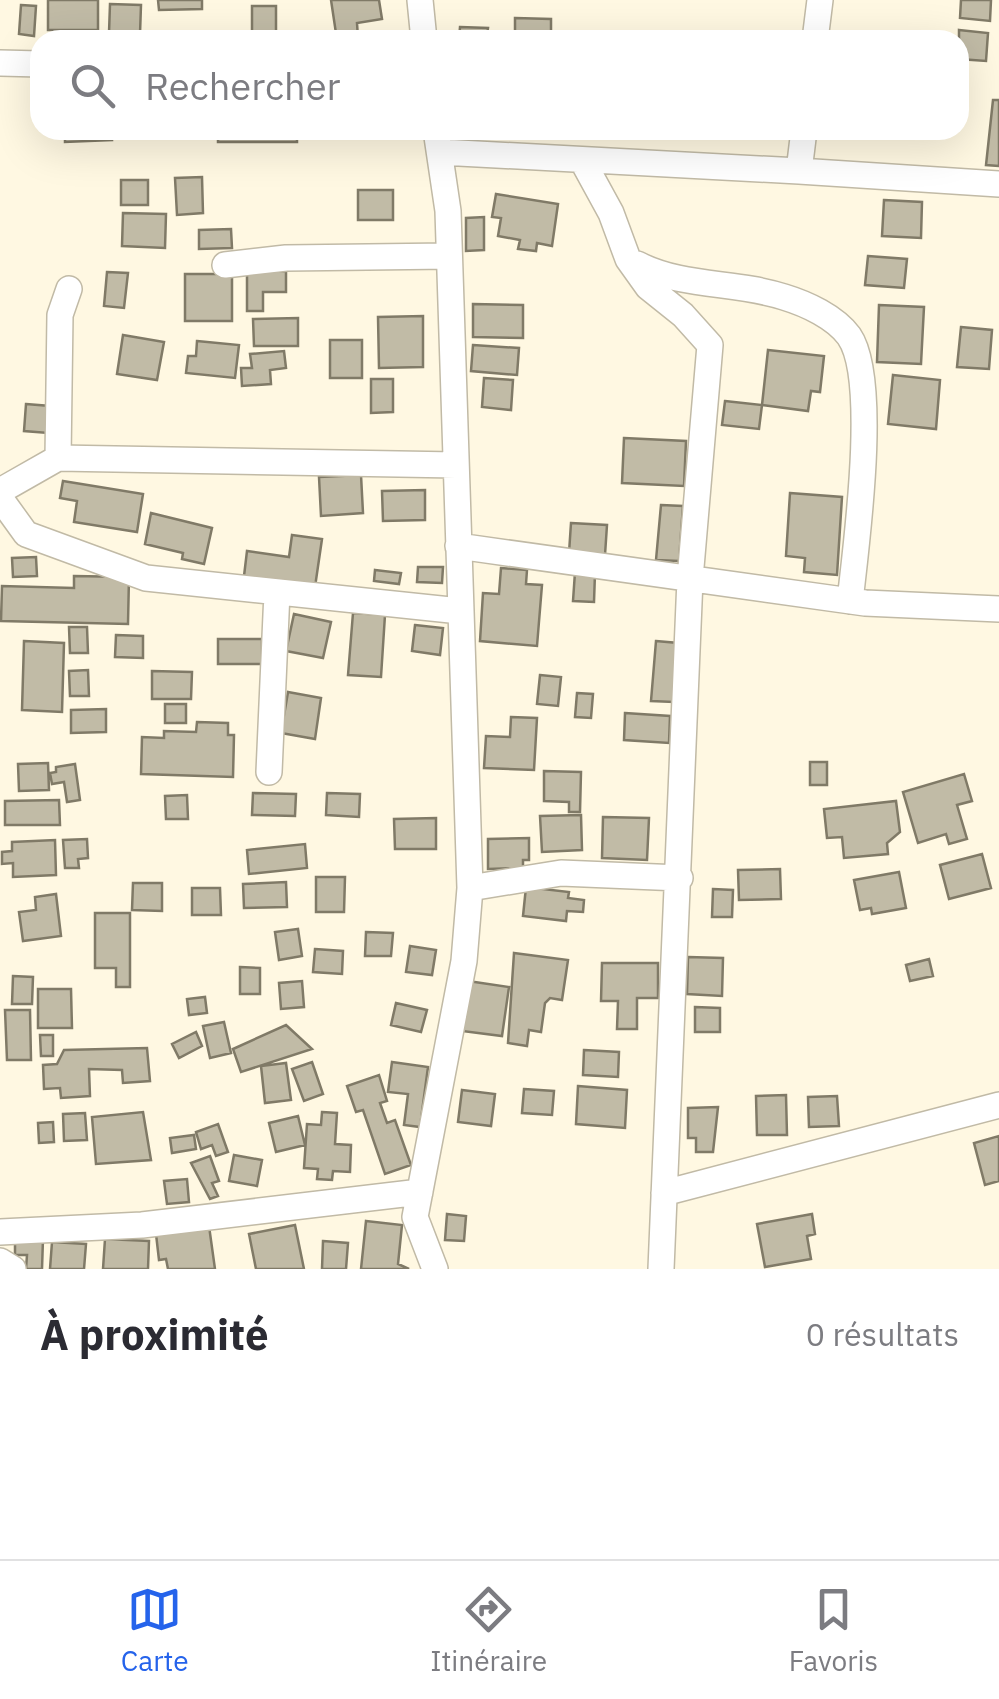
<!DOCTYPE html>
<html lang="fr">
<meta charset="utf-8">
<style>
body{margin:0;font-family:"IBM Plex Sans",sans-serif;background:#f7f7f7;color:#2b2b33}
.list{margin:0;padding:0;list-style:none}
h2{display:flex;justify-content:space-between;align-items:center;height:130px;margin:0;padding:0 40px;font-size:42px}
h2 small{font-size:32px;font-weight:400;color:#7c7c81}
.icon{flex:none;width:55px;height:55px;fill:none;stroke:currentColor;stroke-width:2;stroke-linecap:round;stroke-linejoin:round}
.map{position:relative;flex:none;width:999px;height:1269px;overflow:hidden}
.search{position:absolute;background:#fff;box-shadow:0 10px 40px #0002;left:30px;right:30px;top:30px;height:110px;display:flex;align-items:center;gap:25px;box-sizing:border-box;padding:0 35px;border-radius:30px;color:#7c7c81;font-size:38px}
.sheet{height:290px;background:#fff}
nav{display:flex;justify-content:space-around;align-items:center;box-sizing:border-box;height:140px;border-top:2px solid #e1e1e2;background:#fff;font-size:28px;color:#7c7c81}
nav a{display:grid;justify-items:center;gap:5px}
nav .on{color:#2563eb}
.map>svg:first-child{display:block}
.building{fill:#c1bba6;stroke:#807a67;stroke-width:2.5}
.lines{fill:none;stroke-linecap:round;stroke-linejoin:round}
.street-casing{stroke:#c1baa6;stroke-width:28}
.street{stroke:#fff;stroke-width:25}
</style>
<div class="map">
<svg width="999" height="1269" viewBox="0 0 999 1269">
<rect width="100%" height="100%" fill="#fff8e2"/>
<path class="building" d="M48,0H98V30H48Z
M158,0H202V9L159,10Z
M331,0H379L382,19L357,23L358,38L337,40Z
M961,0H991L990,21L960,18Z
M110,4L141,5L140,34L109,33Z
M21,5L36,6L34,36L19,34Z
M252,6H276V32L252,33Z
M515,18L551,19V40H515Z
M460,27L488,28L487,36L508,40H459Z
M959,30L988,33L986,61L959,59Z
M993,100H999V166L986,165Z
M65,130H111L112,140L65,142Z
M218,130H297V142H218Z
M202,177L203,213L177,215L175,178Z
M121,180H148V205H121Z
M358,190H393V220H358Z
M496,194L558,204L552,246L537,243L536,251L518,249L520,240L498,236L501,218L492,217Z
M884,200L922,202L921,238L882,236Z
M123,213L166,214L165,248L122,246Z
M484,217V250L466,251V218Z
M231,229L232,248L199,249V230Z
M868,256L907,259L904,288L865,285Z
M286,271V292H263V311H247V272Z
M107,272L128,273L124,308L104,306Z
M185,274H232V321H185Z
M473,304L523,305V338L473,337Z
M879,305L924,307L921,364L877,362Z
M423,316V367L379,368L378,317Z
M298,318V346H254L253,319Z
M961,327L992,330L989,369L957,367Z
M123,335L164,342L157,380L117,374Z
M330,340H362V378H330Z
M197,341L239,345L235,378L186,373L188,356H196Z
M473,345L519,348L517,375L471,371Z
M768,350L824,356L820,392L811,391L808,411L762,405Z
M284,351L286,368L270,370L271,384L242,386L241,368H252L250,354Z
M893,375L940,380L936,429L888,424Z
M484,378L513,380L511,410L482,407Z
M371,379H393V412L371,413Z
M725,401L762,405L759,429L722,425Z
M26,404L50,406L48,433L24,431Z
M624,438L686,441L684,486L622,483Z
M361,475L363,513L321,516L319,477Z
M63,481L143,494L137,532L74,522L77,501L60,498Z
M425,490V520L383,521L382,491Z
M790,493L842,497L837,575L804,572L805,558L786,556Z
M661,505L683,506L679,561L656,560Z
M151,513L212,528L204,564L182,559L183,553L145,544Z
M571,523L607,525L605,555L569,553Z
M292,535L322,539L315,587L244,576L247,551L289,557Z
M36,557L37,576L13,577L12,558Z
M418,567H443L442,583L417,582Z
M501,568L527,570L526,584L542,585L537,646L480,641L483,593L499,594Z
M375,570L401,573L399,584L374,581Z
M575,572L595,573L594,602L573,601Z
M74,576L129,577L128,624L1,621L2,586L74,588Z
M353,613L385,615L381,677L348,675Z
M294,614L331,622L323,658L286,651Z
M415,625L443,628L440,655L412,651Z
M69,627H87L88,653H70Z
M116,635L143,636V658L115,657Z
M218,639H262V664H218Z
M24,641L64,643L62,712L22,710Z
M656,641L678,643L674,702L651,701Z
M88,670L89,696H70L69,671Z
M152,671L192,672L191,699H152Z
M540,675L561,677L558,706L537,704Z
M288,692L321,698L315,739L281,733Z
M577,693L593,694L591,718L575,717Z
M165,704H186V723H165Z
M106,709V732L71,733V710Z
M625,713L670,716L669,743L624,740Z
M511,717L537,718L534,770L484,768L486,736L510,737Z
M197,722L228,723V735H234L233,777L141,774L142,737L164,738V731L196,732Z
M810,762H827V785H810Z
M48,763L49,790L19,791L18,764Z
M75,764L80,800L67,802L64,782L52,784L50,773L56,772V767Z
M544,771L581,772L580,812H569V802L544,801Z
M964,774L972,801L957,805L967,839L949,844L946,834L918,843L903,792Z
M253,793L296,794L295,816L252,815Z
M327,793L360,794L359,817L326,815Z
M187,795L188,819H166L165,796Z
M59,800L60,825H5V801Z
M896,801L900,832L887,843L888,854L844,858L842,837L827,838L824,809Z
M581,815L582,850L542,852L540,816Z
M603,817L649,818L647,860L602,858Z
M436,818V849H395L394,819Z
M529,838V860H523V868L488,869V839Z
M87,839L88,858L78,859L79,868H65L63,840Z
M55,840L56,875L13,877V863L2,864V852L12,851V842Z
M305,844L307,868L249,874L247,850Z
M982,854L991,888L949,899L940,865Z
M780,869L781,899L739,900L738,870Z
M899,872L906,908L872,914L871,908L860,910L854,880Z
M316,877H345L344,912H316Z
M286,882L287,907L244,908L243,884Z
M133,883H162V911L132,910Z
M526,887L569,892L568,898L584,900L583,912L567,911L566,921L523,916Z
M192,888H220L221,915H192Z
M713,889L733,890L732,917H712Z
M56,894L61,936L23,941L19,912L36,910L35,897Z
M95,913H130V987H116V968H95Z
M298,929L302,956L279,960L275,932Z
M366,932L393,933L391,956H365Z
M410,946L436,950L432,975L406,972Z
M315,949L343,951L342,974L313,972Z
M514,953L568,960L562,1000L550,998L545,1003L541,1032L529,1030L527,1046L508,1043Z
M688,957L723,958L722,996L687,994Z
M929,959L933,976L910,981L906,965Z
M602,963H658V998H637V1029H617L618,1001H601Z
M240,967L260,968V994H240Z
M13,976L33,977L32,1004H12Z
M302,981L304,1007L281,1009L279,983Z
M468,981L509,987L502,1036L462,1031Z
M38,989H71L72,1028H38Z
M205,997L207,1013L189,1015L187,999Z
M396,1003L427,1010L421,1032L391,1025Z
M695,1007L720,1008V1032H695Z
M5,1010H30L31,1060H7Z
M224,1022L231,1053L210,1058L203,1026Z
M286,1025L312,1049L241,1072L233,1049Z
M196,1032L202,1046L179,1058L172,1044Z
M40,1035H53V1056H41Z
M147,1048L150,1081L123,1083L122,1070L89,1069L90,1096L61,1098L60,1088L44,1089L43,1065L57,1064L64,1050Z
M584,1050L619,1052L618,1077L583,1075Z
M312,1062L323,1094L304,1101L292,1069Z
M392,1062L428,1067L420,1127L404,1125L408,1094L388,1092Z
M286,1063L291,1100L265,1103L261,1066Z
M379,1075L387,1101L380,1103L387,1123L395,1120L411,1165L385,1174L363,1110L356,1112L347,1086Z
M578,1086L627,1090L625,1128L576,1124Z
M524,1089L554,1091L552,1115L522,1113Z
M462,1090L495,1094L491,1126L458,1122Z
M786,1095L787,1135H757L756,1096Z
M837,1096L839,1126L809,1127L808,1097Z
M718,1107L713,1152H696V1138H688V1108Z
M143,1112L151,1160L96,1164L92,1117Z
M322,1112L337,1113L335,1144L351,1145L350,1172L333,1171L332,1180L317,1179L318,1169L304,1168L307,1124L321,1125Z
M85,1113L87,1140L64,1141L63,1114Z
M298,1116L305,1145L276,1152L269,1123Z
M53,1122L54,1142L39,1143L38,1123Z
M218,1124L228,1152L216,1156L212,1145L201,1149L196,1132Z
M194,1135L196,1149L172,1153L170,1138Z
M999,1136V1181L985,1185L974,1143Z
M234,1155L262,1160L257,1186L229,1181Z
M210,1156L219,1181L212,1183L218,1196L210,1199L191,1163Z
M187,1179L189,1202L167,1204L164,1181Z
M447,1214L466,1216L464,1241L445,1240Z
M812,1214L815,1234L807,1236L811,1259L765,1267L757,1224Z
M366,1221L402,1225L398,1264L409,1269H361Z
M295,1225L304,1269H256L249,1234Z
M209,1226L215,1269H168L166,1259L159,1260L156,1234Z
M15,1238L43,1239L42,1269H26L27,1255H15Z
M105,1239L149,1241L148,1269H103Z
M323,1241L348,1243L346,1269H322Z
M52,1242L86,1244L84,1269H50Z"/>
<g class="lines">
<g class="street-casing">
<path id="street" d="M420,0L424,40
M815,40L820,0
M0,63L40,64
M440,152L799,171L804,130
M582,160L611,213L628,259L648,287L683,315L710,345L690,579L661,1269
M799,171L999,184
M637,264C684,288 735,281 784,297C807,304 835,317 849,336C879,379 856,546 850,601
M225,265L286,258L449,256
M58,458L456,465
M0,491L58,458L60,315L69,289
M0,498L26,534L146,578L460,611
M458,546L865,603L999,609
M269,772L277,592
M470,888L561,873L680,878
M664,1193L999,1105
M0,1232L142,1225L420,1192
M0,1261L13,1269
M435,1269L415,1217L464,961L470,888L448,211L436,130"/>
</g>
<use href="#street" class="street"/>
</g>
</svg>
<div class="search"><svg class="icon" aria-label="search" viewBox="0 0 24 24"><circle cx="10" cy="10" r="6"/><path d="M15 15l6 6"/></svg>Rechercher</div>
</div>
<section class="sheet">
<h2>À proximité<small>0 résultats</small></h2>
<ul class="list">
</ul>
</section>
<nav>
<a class="on"><svg class="icon" aria-label="map" viewBox="0 0 24 24"><path d="M3 6l6-2 6 2 6-2v14l-6 2-6-2-6 2zM9 4v14M15 6v14"/></svg>Carte</a>
<a><svg class="icon" aria-label="directions" viewBox="0 0 24 24"><path d="M12 3l9 9-9 9-9-9zM9 14v-3h6M13 9l2 2-2 2"/></svg>Itinéraire</a>
<a><svg class="icon" aria-label="saved" viewBox="0 0 24 24"><path d="M7 4h10v16l-5-4-5 4z"/></svg>Favoris</a>
</nav>
